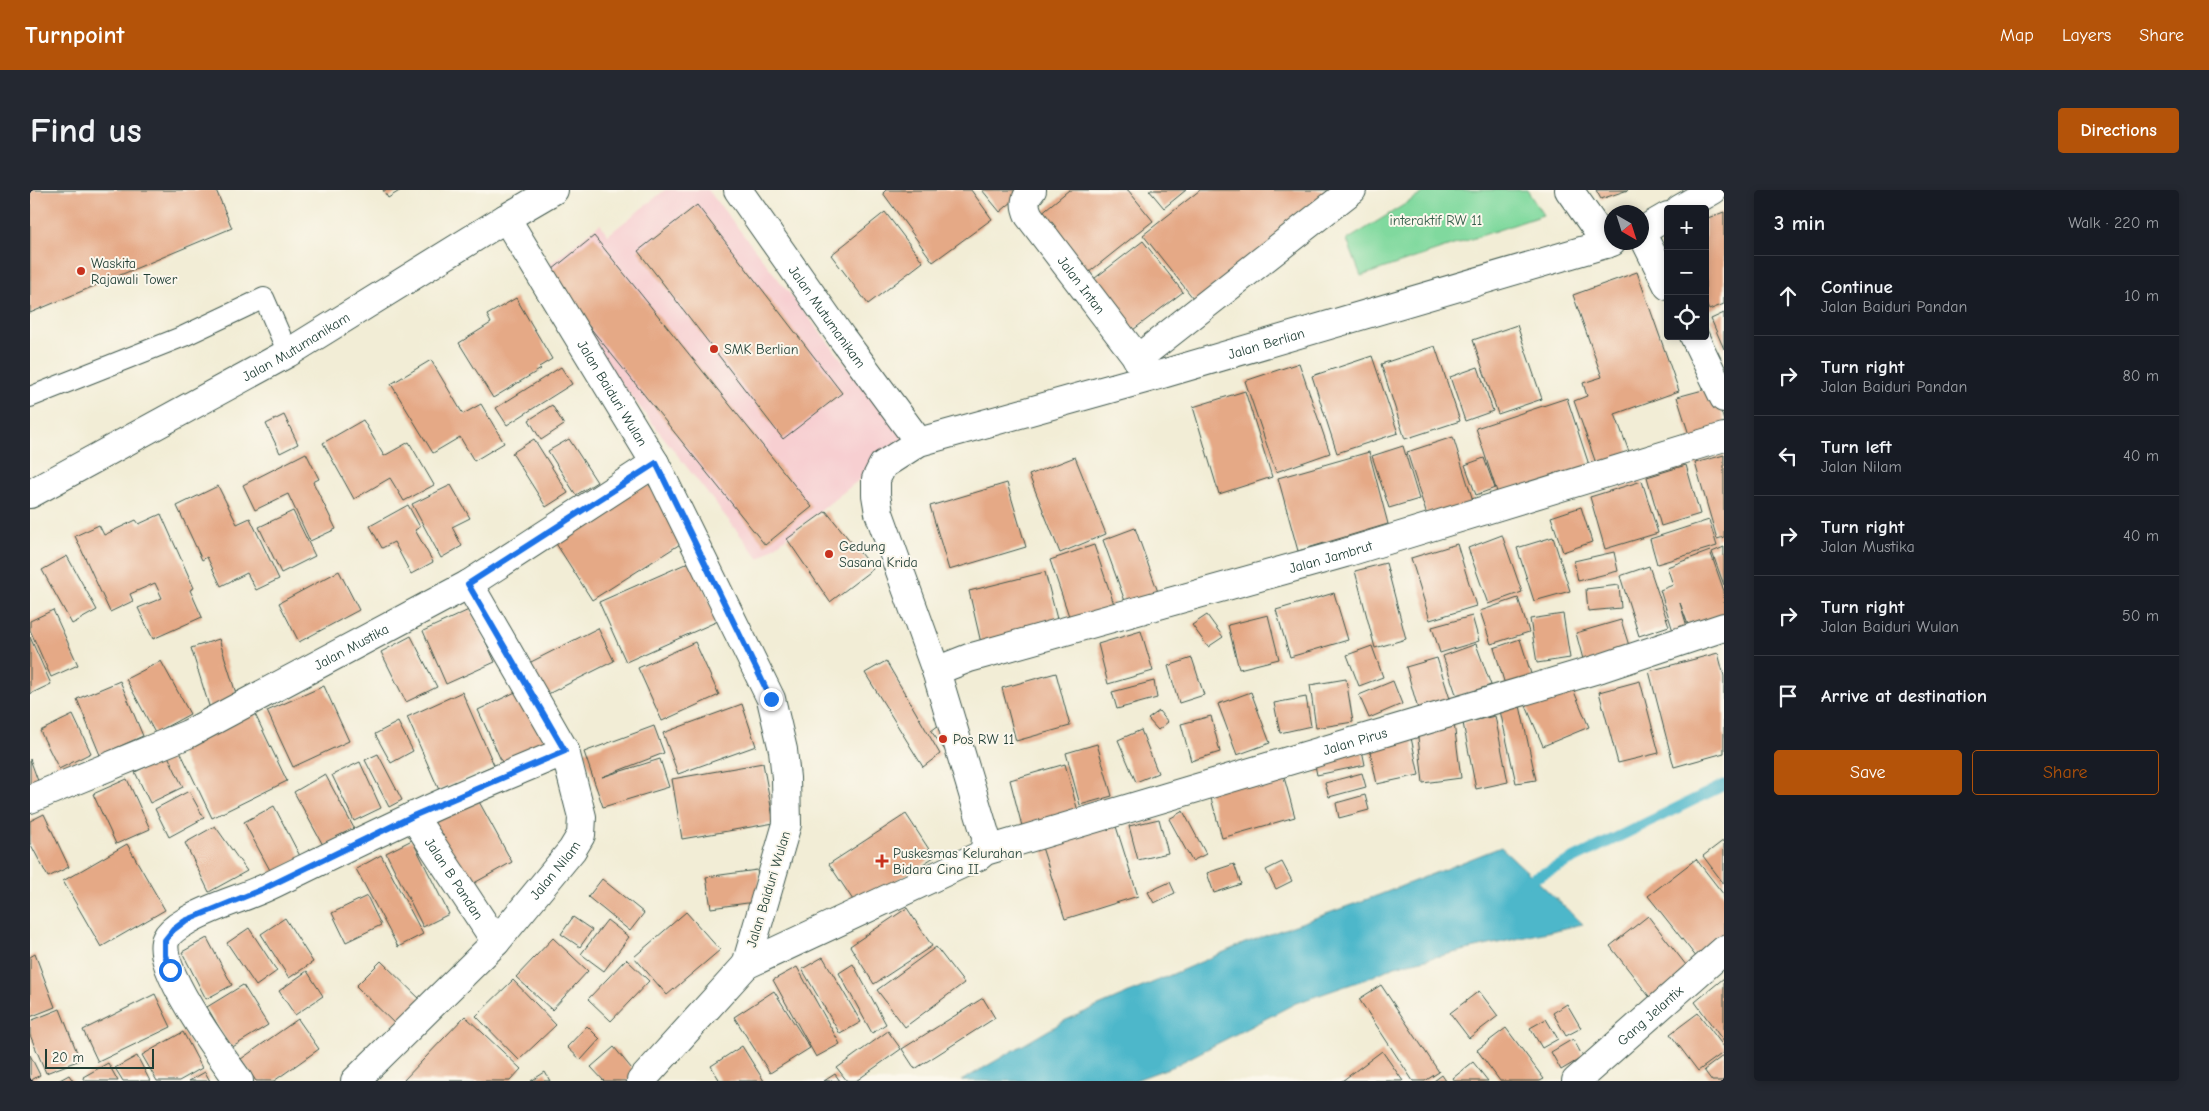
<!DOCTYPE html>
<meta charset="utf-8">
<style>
body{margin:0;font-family:"Comic Neue",sans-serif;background:#242831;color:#f1f3f6}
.controls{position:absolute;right:15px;top:15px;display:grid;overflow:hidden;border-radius:5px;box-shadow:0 2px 8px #0003}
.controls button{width:45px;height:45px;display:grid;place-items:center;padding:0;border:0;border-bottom:1px solid #363941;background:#171b24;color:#f1f3f6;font:25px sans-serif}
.compass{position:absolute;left:1574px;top:15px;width:45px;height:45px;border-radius:50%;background:#171b24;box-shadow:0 2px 8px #0003;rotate:141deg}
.scale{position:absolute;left:15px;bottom:12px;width:109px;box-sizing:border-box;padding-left:5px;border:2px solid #1f3d34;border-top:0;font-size:14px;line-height:18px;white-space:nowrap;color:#1f3d34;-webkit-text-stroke:4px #fbf7ec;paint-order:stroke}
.stop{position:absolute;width:15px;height:15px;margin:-11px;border:4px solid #1a73e8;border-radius:50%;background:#fff}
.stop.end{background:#1a73e8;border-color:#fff;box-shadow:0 1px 5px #0008}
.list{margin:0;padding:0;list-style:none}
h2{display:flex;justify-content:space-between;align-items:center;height:65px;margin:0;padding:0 20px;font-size:21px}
h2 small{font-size:16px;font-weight:400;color:#9ea1a6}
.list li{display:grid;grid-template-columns:32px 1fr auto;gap:15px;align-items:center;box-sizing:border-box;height:80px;padding:0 20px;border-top:1px solid #363941}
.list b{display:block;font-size:19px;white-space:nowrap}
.list p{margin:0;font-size:16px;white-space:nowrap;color:#9ea1a6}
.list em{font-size:16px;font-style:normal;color:#9ea1a6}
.actions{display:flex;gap:10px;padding:15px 20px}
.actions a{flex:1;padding:11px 0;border:1px solid #b45309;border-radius:5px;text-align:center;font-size:18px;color:#b45309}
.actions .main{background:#b45309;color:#fff}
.icon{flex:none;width:28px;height:28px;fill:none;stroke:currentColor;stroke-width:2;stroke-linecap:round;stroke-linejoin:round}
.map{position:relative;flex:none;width:1694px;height:891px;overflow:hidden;border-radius:5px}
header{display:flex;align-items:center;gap:30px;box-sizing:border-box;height:70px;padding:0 25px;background:#b45309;color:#fff}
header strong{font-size:24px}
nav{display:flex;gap:28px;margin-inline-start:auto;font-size:18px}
.intro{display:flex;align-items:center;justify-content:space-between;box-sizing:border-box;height:120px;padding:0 30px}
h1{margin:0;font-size:35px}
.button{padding:12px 22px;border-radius:5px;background:#b45309;color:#fff;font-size:18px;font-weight:700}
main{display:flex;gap:30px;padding:0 30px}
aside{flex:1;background:#171b24;border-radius:5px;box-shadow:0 2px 8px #0003}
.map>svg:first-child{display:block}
.built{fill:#f7cfd1}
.green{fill:#80d99e;stroke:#508b69}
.water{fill:#4db7ca;stroke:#367a7f}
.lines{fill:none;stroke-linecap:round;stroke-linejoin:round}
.stream{stroke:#4db7ca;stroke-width:11}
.building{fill:#e5a986}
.lane-casing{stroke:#3f574c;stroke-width:22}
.street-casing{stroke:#3f574c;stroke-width:30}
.lane{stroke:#fff;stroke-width:20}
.street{stroke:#fff;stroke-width:28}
.route{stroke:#1a73e8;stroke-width:6}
.poi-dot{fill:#c8321e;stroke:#fbf7ec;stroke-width:2}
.labels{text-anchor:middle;stroke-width:4;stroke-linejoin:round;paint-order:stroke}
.park-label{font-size:14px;fill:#325c49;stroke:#fbf7ec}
.poi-label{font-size:14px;fill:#1f3d34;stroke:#fbf7ec;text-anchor:start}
.street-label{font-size:14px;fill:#1f3d34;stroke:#fbf7ec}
</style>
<header>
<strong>Turnpoint</strong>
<nav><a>Map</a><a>Layers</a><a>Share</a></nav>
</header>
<div class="intro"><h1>Find us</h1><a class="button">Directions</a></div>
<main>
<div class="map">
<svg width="1694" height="891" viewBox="0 0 1694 891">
<rect width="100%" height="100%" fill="#fbf7ec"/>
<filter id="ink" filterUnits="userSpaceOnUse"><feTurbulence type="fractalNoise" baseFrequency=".02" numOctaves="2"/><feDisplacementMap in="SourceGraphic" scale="10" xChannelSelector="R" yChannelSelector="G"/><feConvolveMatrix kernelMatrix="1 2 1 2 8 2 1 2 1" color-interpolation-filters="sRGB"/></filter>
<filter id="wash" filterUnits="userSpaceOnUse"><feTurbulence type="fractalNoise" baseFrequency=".0096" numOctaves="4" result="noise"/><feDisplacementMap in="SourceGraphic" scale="20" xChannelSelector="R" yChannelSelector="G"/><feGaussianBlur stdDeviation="1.12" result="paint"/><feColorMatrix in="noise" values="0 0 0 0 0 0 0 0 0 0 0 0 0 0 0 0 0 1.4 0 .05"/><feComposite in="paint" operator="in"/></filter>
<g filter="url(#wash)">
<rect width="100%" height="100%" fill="#f2edd6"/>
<path class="built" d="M635,0H678L877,252L729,369L506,85L570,34L578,45Z"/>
<path class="green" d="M1398,0H1497L1513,25L1331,86L1317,50Z"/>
<path class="water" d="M1471,657L1553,734L1365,776L1339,788L1266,813L1144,876L1103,891H931L1036,830L1215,753L1349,705Z"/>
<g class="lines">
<path class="stream" d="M1492,694L1694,595"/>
</g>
<g id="blocks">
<path class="building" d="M0,0H186L202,38L0,123Z
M353,0H371L358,8Z
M856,0H941L962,29L903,72L853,3Z
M952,0H996L970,22Z
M1039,0H1098L1123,31L1053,87L1005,28Z
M1119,0H1156L1134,18Z
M1170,0H1309L1167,113L1113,45Z
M1566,0H1598L1571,9Z
M667,15L812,203L753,249L608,61Z
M855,22L893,72L838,114L801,65Z
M1694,22V114L1679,120L1675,111V29Z
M564,46L782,317L735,355L517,84Z
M1113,51L1153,102L1095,146L1056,95Z
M1607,82L1649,201L1585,224L1601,267L1568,279L1544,211L1557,206L1553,193L1572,187L1543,105Z
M486,108L522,169L509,177L511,179L463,208L429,153L461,133L457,125Z
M1694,123V159L1681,129Z
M1487,135L1512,209L1468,224L1443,150Z
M1405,156L1430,231L1375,249L1351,174Z
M1342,166L1368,243L1307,263L1282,186Z
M401,170L433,224L451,214L474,253L444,271L430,247L403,263L361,194Z
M1269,173L1300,263L1246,282L1215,191Z
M531,177L542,194L477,235L466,218Z
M1448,177L1463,221L1435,231L1420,187Z
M1684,197L1694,231V240L1661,251L1647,207Z
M1215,201L1242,287L1189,304L1163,217Z
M1537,208L1562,284L1471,314L1446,238Z
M522,215L534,235L511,250L499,230Z
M254,225L268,254L250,263L236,234Z
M333,230L354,266L379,252L404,295L374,311L360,288L324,309L293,253Z
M1423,247L1445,317L1399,332L1377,262Z
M504,249L538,303L516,317L482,263Z
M539,249L567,292L546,305L518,261Z
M1373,256L1389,309L1359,318L1342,266Z
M1339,262L1358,334L1268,361L1248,288Z
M276,263L289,289L283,292L306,339L280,351L258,304L225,320L213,295Z
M1694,265V347L1687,349L1665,273Z
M1045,267L1076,344L1030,363L999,285Z
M1454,268L1465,298L1446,305L1435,275Z
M1656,275L1670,324L1631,336L1617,287Z
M1612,291L1628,343L1575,359L1560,307Z
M618,293L655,351L562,410L525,352Z
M977,293L996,357L919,380L900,316Z
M421,295L440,328L422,337L432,356L411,368L382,314Z
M188,296L207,334L220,328L249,389L226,400L217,383L191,396L177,367L172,370L147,316Z
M378,315L390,337L385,340L403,372L381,384L364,352L352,358L340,336Z
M1551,317L1562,352L1533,362L1521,327Z
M263,321L285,366L251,383L229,337Z
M796,321L843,379L800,412L757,349Z
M131,324L164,398L160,400L172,427L123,449L108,418L132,408L125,393L100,404L103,411L80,422L45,346L69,335L74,345L106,330L109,334Z
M1679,330L1687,356L1627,374L1620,349Z
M1105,338L1128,402L1096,414L1073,350Z
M1472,345L1492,402L1458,414L1438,358Z
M1523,347L1540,401L1504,411L1487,358Z
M1427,354L1446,416L1400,430L1381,368Z
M1064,355L1085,417L1041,432L1020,370Z
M1694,357V395L1682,362Z
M1680,361L1694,401V428L1660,440L1650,413L1658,440L1644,444L1630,400L1643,395L1637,377Z
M1584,362L1588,381L1548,391L1544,371Z
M37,366L67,420L42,434L12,380Z
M662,371L688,431L596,472L569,412Z
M1356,373L1376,449L1345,458L1325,381Z
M1619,376L1639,436L1609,446L1590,386Z
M309,381L329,420L269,452L249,413Z
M1015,382L1028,433L951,453L939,401Z
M1589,395L1591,418L1558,421L1556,399Z
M1304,403L1318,450L1260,467L1246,420Z
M1488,408L1499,442L1461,454L1450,421Z
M441,419L465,472L416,494L393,441Z
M23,420L48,475L21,487L0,440V431Z
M1533,424L1540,468L1507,473L1500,429Z
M1177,425L1193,447L1178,457L1162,435Z
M1238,425L1249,469L1209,479L1198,435Z
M1442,426L1449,451L1410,463L1402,437Z
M1591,430L1600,459L1554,473L1546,443Z
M568,438L584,471L514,506L497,474Z
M1111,441L1123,481L1078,494L1068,454Z
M381,446L407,497L376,512L351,462Z
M0,447L21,494L0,504Z
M189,449L208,510L180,519L161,458Z
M1490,449L1503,490L1476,498L1464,458Z
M665,452L689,505L632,531L608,478Z
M1446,454L1461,495L1427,507L1413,466Z
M1342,456L1353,487L1329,496L1317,465Z
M1688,463L1694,486V563L1644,577L1619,481Z
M1162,468L1174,505L1149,513L1138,476Z
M1407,468L1420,509L1388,519L1376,477Z
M131,471L160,524L125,543L96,489Z
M856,471L910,564L893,577L835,483Z
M1026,483L1040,536L986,551L972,498Z
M1316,489L1323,532L1286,538L1280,495Z
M90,491L113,546L70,565L47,509Z
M1124,491L1127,508L1087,519L1082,502Z
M1363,491L1372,514L1339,528L1329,505Z
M1610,491L1629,563L1588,573L1569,502Z
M1540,492L1559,537L1513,556L1494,511Z
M294,496L319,551L263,577L237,521Z
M496,497L524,558L476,581L448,520Z
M432,502L464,575L409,600L377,527Z
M1221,502L1240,553L1207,565L1188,514Z
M1276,507L1281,536L1250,543L1244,513Z
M1489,511L1506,590L1486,593L1469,516Z
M712,514L726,556L648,584L633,543Z
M1129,521L1138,532L1128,540L1118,529Z
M224,522L257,591L182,628L149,559Z
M43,525L61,563L29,579L10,541Z
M1181,526L1190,562L1161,571L1151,534Z
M1465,526L1478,592L1446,599L1433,533Z
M368,532L383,561L361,573L345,544Z
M1424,533L1431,588L1393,593L1387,538Z
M909,535L917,563L901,541Z
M624,536L634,563L572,587L630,569L639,597L573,617L554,562Z
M1111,540L1128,583L1106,592L1088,550Z
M1380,543L1389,585L1347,594L1338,552Z
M1067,554L1082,606L1050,615L1036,563Z
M1331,555L1335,575L1287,585L1283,565Z
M348,564L372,610L359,617L335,570Z
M138,566L153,597L120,613L105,582Z
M0,569L12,602L0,606Z
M330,572L351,618L324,631L302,585Z
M733,573L744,633L652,649L642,589Z
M1035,574L1049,625L993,640L980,590Z
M1252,580L1265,627L1192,648L1179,601Z
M1332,583L1336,597L1299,607L1295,593Z
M295,584L325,640L294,657L264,602Z
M97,589L120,639L86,654L63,604Z
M159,601L174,628L139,647L125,619Z
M1335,605L1339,620L1309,628L1306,613Z
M447,608L482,672L437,697L401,633Z
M244,616L271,668L242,684L214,632Z
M1153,621L1176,664L1162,671L1139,629Z
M14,624L39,677L18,687L0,653V631Z
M876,624L904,667L827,716L799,674Z
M1083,627L1108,706L1035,729L1010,651Z
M1129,629L1138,663L1108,670L1099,636Z
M185,636L217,681L179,702L155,653Z
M382,650L419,724L393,737L356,663Z
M1694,650V694L1673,666Z
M97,654L135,720L71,757L33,691Z
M351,665L393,744L368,757L326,679Z
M1666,669L1694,705V755L1671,773L1618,706Z
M1252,672L1262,691L1246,699L1236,680Z
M1204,674L1211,694L1184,703L1177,683Z
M727,680L732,711L681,718L676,687Z
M572,689L614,723L600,741L558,707Z
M1140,692L1145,703L1124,713L1118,702Z
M337,706L351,735L316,752L302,723Z
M877,718L902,756L844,794L820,756Z
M656,722L690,760L637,805L604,767Z
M1618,726L1663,784L1625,814L1580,756Z
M543,727L562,740L550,757L531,744Z
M255,728L283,772L259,788L231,744Z
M577,730L599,747L574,781L551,764Z
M219,738L247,781L226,796L197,753Z
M177,748L202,795L176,809L152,762Z
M523,748L558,781L522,820L486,787Z
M906,757L934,793L875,837L847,800Z
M5,764L25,817L0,827V767Z
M793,767L831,832L810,844L772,779Z
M596,769L619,791L581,831L558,809Z
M351,771L395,814L370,839L326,796Z
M823,774L856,834L842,843L809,783Z
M767,777L810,854L786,867L743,790Z
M277,781L293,806L265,825L249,801Z
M1694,788V852L1665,812Z
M483,790L526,835L489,870L446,826Z
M213,795L238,835L201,858L177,817Z
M1351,795L1409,882L1395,891H1383L1329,809Z
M744,801L780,858L740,883L704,827Z
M1449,801L1468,826L1439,848L1420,823Z
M125,804L141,837L68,872L53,840Z
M953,808L965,828L885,879L872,859Z
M1537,814L1551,838L1536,846L1523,823Z
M30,819L50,870L16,883L0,845V831Z
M1668,823L1694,857V862L1668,881L1640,844Z
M435,826L491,879L480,891H373Z
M268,829L289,859L244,891H226L211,869Z
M1516,829L1528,849L1512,858L1500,838Z
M557,836L570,849L551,870L537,857Z
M1476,838L1514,889L1510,891H1470L1447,860Z
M858,841L871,859L826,891H817L807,878Z
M153,842L172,878L149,891H127L112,865Z
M1543,849L1553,867L1531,880L1521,862Z
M712,856L734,891H690L681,876Z
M584,857L606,884L597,891H574L561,877Z
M1352,861L1373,891H1312Z
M0,865L10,885L0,891Z
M1694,865V891H1682L1674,880Z
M107,866L120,891H93L85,878Z
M1443,872L1458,891H1425L1423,888Z
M78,873L88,891H56L53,887Z
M175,882L180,891H159Z
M515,882L520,891H501Z
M805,884L810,891H794Z
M39,885L43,891H28Z
M1412,885L1416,891H1404Z"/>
</g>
</g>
<g filter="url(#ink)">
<use href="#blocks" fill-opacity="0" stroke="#3f574c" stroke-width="1"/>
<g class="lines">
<g class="lane-casing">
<path id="lane" d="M0,207L154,146L234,108L258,163"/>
</g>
<g class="street-casing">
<g id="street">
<path id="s1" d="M708,0L812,148L889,252"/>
<path id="s2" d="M1002,0C994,9 994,15 999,26L1118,182"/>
<path d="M1539,0L1577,54"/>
<path d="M1650,19L1683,0"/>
<path id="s3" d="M476,28L625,273L741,509L753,560L756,588L757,634L716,775L611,891"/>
<path d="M1612,41L1638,26"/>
<path d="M1612,44L1638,96"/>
<path d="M1664,146L1694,208"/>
<path d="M1107,169L1322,0"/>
<path id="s4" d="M0,304L258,163L476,28L524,0"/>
<path id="s5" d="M906,481L939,468L1315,363L1694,247"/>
<path id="s6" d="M0,609L158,544L439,394L625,273"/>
<path id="s7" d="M383,626L466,752"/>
<path id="s8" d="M955,661L956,647L906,481L849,323L846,305V289L853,275L889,252L1122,187L1582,52"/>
<path id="s9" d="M716,775L949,666L955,661L1571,478L1694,437"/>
<path d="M209,891C193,869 123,775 136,749C139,742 148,736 155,732C181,716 212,709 239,696C286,673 334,649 382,627C432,603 484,583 535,561"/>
<path id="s10" d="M325,891L466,752L542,660L551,645L552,627L535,561L439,394"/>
<path id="s11" d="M1546,891L1694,760"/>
</g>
</g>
<use href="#lane" class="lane"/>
<use href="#street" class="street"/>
</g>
</g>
<g class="lines" filter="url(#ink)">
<path class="route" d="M140,780L135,765V750L143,740L155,731L233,699L383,626L535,561L438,394L626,273L741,509"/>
</g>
<g class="poi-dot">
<circle cx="51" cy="81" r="5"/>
<circle cx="684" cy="159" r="5"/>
<circle cx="799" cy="364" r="5"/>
<circle cx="913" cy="549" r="5"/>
<path d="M849.5 663.5h5v5h5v5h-5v5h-5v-5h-5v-5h5z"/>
</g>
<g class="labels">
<g class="park-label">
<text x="1406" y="35">interaktif RW 11</text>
</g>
<g class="poi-label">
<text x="61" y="78">Waskita<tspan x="61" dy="16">Rajawali Tower</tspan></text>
<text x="694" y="164">SMK Berlian</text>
<text x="809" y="361">Gedung<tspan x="809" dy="16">Sasana Krida</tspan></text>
<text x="923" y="554">Pos RW 11</text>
<text x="863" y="668">Puskesmas Kelurahan<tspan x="863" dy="16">Bidara Cina II</tspan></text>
</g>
<g class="street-label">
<text dy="5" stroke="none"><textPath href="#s2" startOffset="115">Jalan Intan</textPath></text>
<text dy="5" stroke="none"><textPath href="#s1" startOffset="155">Jalan Mutumanikam</textPath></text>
<text dy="5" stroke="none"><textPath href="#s8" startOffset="809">Jalan Berlian</textPath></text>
<text dy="5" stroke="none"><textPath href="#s4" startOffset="304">Jalan Mutumanikam</textPath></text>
<text dy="5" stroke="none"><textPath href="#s3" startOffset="205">Jalan Baiduri Wulan</textPath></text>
<text dy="5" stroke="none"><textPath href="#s5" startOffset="411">Jalan Jambrut</textPath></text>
<text dy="5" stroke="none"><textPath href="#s6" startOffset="356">Jalan Mustika</textPath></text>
<text dy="5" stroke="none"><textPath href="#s9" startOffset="651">Jalan Pirus</textPath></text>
<text dy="5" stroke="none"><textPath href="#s10" startOffset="291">Jalan Nilam</textPath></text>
<text dy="5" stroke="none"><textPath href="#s7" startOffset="75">Jalan B Pandan</textPath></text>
<text transform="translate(738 699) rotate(-73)" y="5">Jalan Baiduri Wulan</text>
<text dy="5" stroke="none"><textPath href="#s11" startOffset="99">Gang Jelantix</textPath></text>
</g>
</g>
</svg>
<div class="controls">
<button>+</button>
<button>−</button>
<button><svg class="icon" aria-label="locate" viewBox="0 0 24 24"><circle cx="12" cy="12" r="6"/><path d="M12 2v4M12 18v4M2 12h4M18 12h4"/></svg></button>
</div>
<svg class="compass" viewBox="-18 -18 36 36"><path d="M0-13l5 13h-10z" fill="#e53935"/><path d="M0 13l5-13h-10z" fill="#9ea1a6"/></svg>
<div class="scale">20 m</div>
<div class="stop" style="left:140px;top:780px"></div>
<div class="stop end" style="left:741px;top:509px"></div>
</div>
<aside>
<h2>3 min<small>Walk · 220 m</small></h2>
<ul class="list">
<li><svg class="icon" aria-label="ahead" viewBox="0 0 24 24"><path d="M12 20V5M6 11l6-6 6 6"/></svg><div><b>Continue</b><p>Jalan Baiduri Pandan</p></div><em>10 m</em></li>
<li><svg class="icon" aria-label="right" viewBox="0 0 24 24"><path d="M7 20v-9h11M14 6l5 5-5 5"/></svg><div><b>Turn right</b><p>Jalan Baiduri Pandan</p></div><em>80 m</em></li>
<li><svg class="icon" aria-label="left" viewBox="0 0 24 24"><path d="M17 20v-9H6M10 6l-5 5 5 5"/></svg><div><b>Turn left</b><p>Jalan Nilam</p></div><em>40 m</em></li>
<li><svg class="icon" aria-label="right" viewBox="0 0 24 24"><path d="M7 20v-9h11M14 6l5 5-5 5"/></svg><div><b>Turn right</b><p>Jalan Mustika</p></div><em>40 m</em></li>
<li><svg class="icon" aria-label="right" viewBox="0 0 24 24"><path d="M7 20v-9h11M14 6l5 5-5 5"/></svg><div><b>Turn right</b><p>Jalan Baiduri Wulan</p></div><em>50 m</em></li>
<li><svg class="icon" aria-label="arrive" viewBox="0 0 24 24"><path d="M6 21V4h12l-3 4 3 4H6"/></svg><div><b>Arrive at destination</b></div></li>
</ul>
<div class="actions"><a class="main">Save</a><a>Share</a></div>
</aside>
</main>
